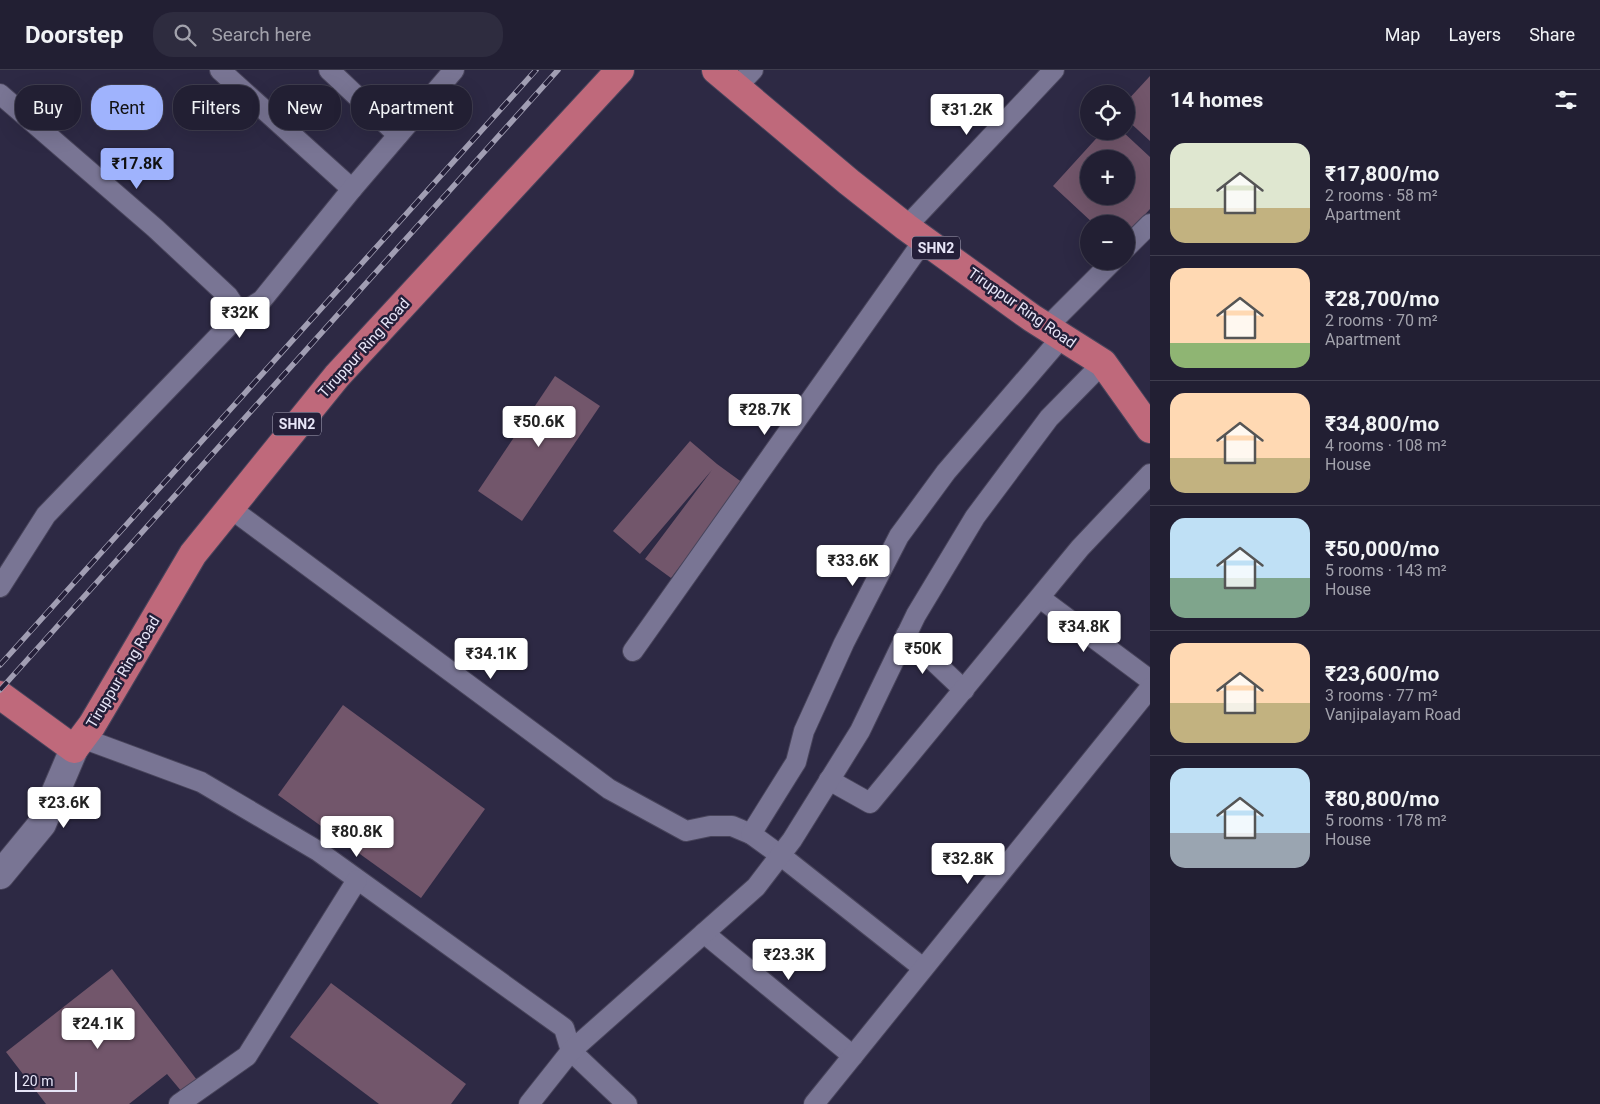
<!DOCTYPE html>
<meta charset="utf-8">
<style>
body{margin:0;font-family:Roboto,sans-serif;background:#2e2c3f;color:#f1f3f6;height:100vh;display:flex;flex-direction:column;font-size:19px;white-space:nowrap}
*{box-sizing:border-box;margin:0}
p{font-size:16px;color:#a2a2ac}
.icon{flex:none;width:28px;height:28px;fill:none;stroke:currentColor;stroke-width:2;stroke-linecap:round;stroke-linejoin:round}
.map{position:relative;flex:1;overflow:hidden}
.side{display:flex;flex-direction:column;background:#221f33;width:450px}
.side>*{flex:none}
.banner{position:absolute;left:15px;top:15px;width:475px;height:45px;display:flex;gap:10px}
.tools{position:absolute;left:1080px;top:15px;display:grid;gap:10px}
.tools a{display:grid;place-items:center;width:55px;height:55px;border-radius:50%;background:#221f33;box-shadow:0 5px 20px #0002,0 0 0 1px #3f3d4e;font-size:25px}
.scale{position:absolute;left:15px;bottom:12px;width:62px;box-sizing:border-box;padding-left:5px;border:2px solid #e7e5f7;border-top:0;font-size:14px;line-height:18px;white-space:nowrap;color:#e7e5f7;-webkit-text-stroke:4px #241f39;paint-order:stroke}
.price{position:absolute;translate:-50% -42px;padding:0 11px;border-radius:5px;background:#fff;color:#222;font-size:16px;line-height:32px;filter:drop-shadow(0 1px 2px #0008)}
.price::after{content:'';position:absolute;left:50%;top:30px;width:15px;height:11px;margin-left:-8px;background:inherit;clip-path:polygon(0 0,100% 0,50% 100%)}
.price.on{background:#9fb3fd;color:#111}
ul{padding:0;list-style:none}
li{display:flex;align-items:center;gap:15px;height:125px;padding:0 20px}
li+li{border-top:1px solid #3f3d4e}
li span{display:grid;place-items:center;flex:none;width:140px;height:100px;border-radius:15px;color:#555}
li>.icon{margin-inline-start:auto}
span .icon{width:60px;height:60px;fill:#fffc;stroke-width:1}
li b{font-size:21px}
h2{display:flex;justify-content:space-between;align-items:center;height:60px;padding:0 20px;font-size:21px}
.chip{padding:0 18px;border-radius:20px;background:#221f33;box-shadow:0 5px 20px #0002,0 0 0 1px #3f3d4e;font-size:18px;line-height:45px}
.chip.on{background:#9fb3fd;color:#111}
header{display:flex;align-items:center;gap:30px;box-sizing:border-box;height:70px;padding:0 25px;background:#221f33;border-bottom:1px solid #3f3d4e}
header strong{font-size:24px}
nav{display:flex;gap:28px;margin-inline-start:auto;font-size:18px}
.search{width:350px;height:45px;background:#2e2c3f;display:flex;align-items:center;gap:12px;box-sizing:border-box;padding:0 18px;border-radius:20px;color:#a2a2ac;font-size:19px}
main{display:flex;flex:1;min-height:0}
.map>svg:first-child{display:block}
.building{fill:#72566b;fill-rule:evenodd}
.lines{fill:none;stroke-linecap:round;stroke-linejoin:round}
.street-casing{stroke:#48445b;stroke-width:22}
.secondary-casing{stroke:#48445b;stroke-width:30}
.primary-casing{stroke:#48445b;stroke-width:30}
.street{stroke:#797594;stroke-width:20}
.secondary{stroke:#797594;stroke-width:28}
.primary{stroke:#bf697b;stroke-width:28}
.rail-casing{stroke:#a19eb3;stroke-width:5.5}
.rail{stroke:#241f39;stroke-width:4;stroke-dasharray:11;stroke-linecap:butt}
.labels{text-anchor:middle;stroke-width:5;stroke-linejoin:round;paint-order:stroke}
.shield{fill:#241f39;stroke:#acaabe;stroke-width:1}
.shield-label{font-size:14px;font-weight:bold;fill:#e7e5f7}
.street-label{font-size:15px;fill:#e7e5f7;stroke:#241f39}
</style>
<header>
<strong>Doorstep</strong>
<div class="search"><svg class="icon" aria-label="search" viewBox="0 0 24 24"><circle cx="10" cy="10" r="6"/><path d="M15 15l6 6"/></svg>Search here</div>
<nav><a>Map</a><a>Layers</a><a>Share</a></nav>
</header>
<main>
<div class="map">
<svg width="1150" height="1034" viewBox="0 0 1150 1034">
<rect width="100%" height="100%" fill="#2d2944"/>
<g class="building">
<path d="M1150,6v65l-24,-22v-17z"/>
<path d="M1103,61h19l28,26v52l-24,26v-11h-32l-41,-38zM1089,89h37v37h-37z"/>
<path d="M555,306l45,30 -78,115 -44,-30z"/>
<path d="M690,371l27,23 26,19 -72,95 -26,-19 67,-89 -72,84 -27,-23z"/>
<path d="M343,635l142,104 -64,89 -143,-103z"/>
<path d="M112,899l85,111 -15,12 -15,-18 -38,30h-83l-40,-52z"/>
<path d="M331,913l135,101 -15,20h-72l-89,-67z"/>
</g>
<g class="lines">
<g class="street-casing">
<g id="street">
<path d="M220,0l132,119"/>
<path d="M329,0l69,65"/>
<path d="M737,17l16,-17"/>
<path d="M0,24l155,134 73,68 12,18"/>
<path d="M906,157l148,-157"/>
<path d="M1126,178l24,-24"/>
<path d="M1047,257l66,-66"/>
<path d="M230,438l379,281 77,42 24,-5h22l19,8"/>
<path d="M0,517l46,-72 194,-201 22,-14 90,-111 102,-119"/>
<path d="M1040,528l110,82"/>
<path d="M906,565l58,55"/>
<path d="M633,581l291,-411"/>
<path d="M82,668l119,44 117,69 246,177 7,23 56,53"/>
<path d="M829,710l41,23 210,-255 70,-74"/>
<path d="M704,863l149,123"/>
<path d="M923,898l-143,-113 -29,-21 45,-72 8,-31 40,-88 55,-107 47,-64 116,-135"/>
<path d="M179,1034l68,-48 110,-176"/>
<path d="M529,1034l42,-53 185,-164 36,-47 68,-109 56,-116 59,-98 74,-99 54,-55"/>
<path d="M814,1034l336,-416"/>
</g>
</g>
<g class="secondary-casing">
<path id="secondary" d="M0,805l42,-51 32,-75"/>
</g>
<g class="primary-casing">
<g id="primary">
<path d="M716,0l133,112 57,45 126,91 71,45 47,66"/>
<path d="M0,625l74,54 18,-24 101,-171 144,-178 283,-306"/>
</g>
</g>
<use href="#street" class="street"/>
<use href="#secondary" class="secondary"/>
<use href="#primary" class="primary"/>
<g class="rail-casing">
<g id="rail">
<path d="M0,595l536,-595"/>
<path d="M0,620l558,-620"/>
</g>
</g>
<use href="#rail" class="rail"/>
</g>
<g class="labels">
<g class="shield">
<rect x="912" y="166.5" width="48" height="23" rx="4"/>
<rect x="273" y="342.5" width="48" height="23" rx="4"/>
</g>
<g class="shield-label">
<text x="936" y="183">SHN2</text>
<text x="297" y="359">SHN2</text>
</g>
<g class="street-label">
<text transform="translate(1022 238) rotate(35)" y="5">Tiruppur Ring Road</text>
<text transform="translate(364 278) rotate(-48)" y="5">Tiruppur Ring Road</text>
<text transform="translate(123 602) rotate(-59)" y="5">Tiruppur Ring Road</text>
</g>
</g>
</svg>
<div class="tools">
<a><svg class="icon" aria-label="locate" viewBox="0 0 24 24"><circle cx="12" cy="12" r="6"/><path d="M12 2v4M12 18v4M2 12h4M18 12h4"/></svg></a>
<a>+</a>
<a>−</a>
</div>
<div class="scale">20 m</div>
<b class="price" style="left:967px;top:66px">₹31.2K</b>
<b class="price on" style="left:137px;top:120px">₹17.8K</b>
<b class="price" style="left:240px;top:269px">₹32K</b>
<b class="price" style="left:765px;top:366px">₹28.7K</b>
<b class="price" style="left:539px;top:378px">₹50.6K</b>
<b class="price" style="left:853px;top:517px">₹33.6K</b>
<b class="price" style="left:1084px;top:583px">₹34.8K</b>
<b class="price" style="left:923px;top:605px">₹50K</b>
<b class="price" style="left:491px;top:610px">₹34.1K</b>
<b class="price" style="left:64px;top:759px">₹23.6K</b>
<b class="price" style="left:357px;top:788px">₹80.8K</b>
<b class="price" style="left:968px;top:815px">₹32.8K</b>
<b class="price" style="left:789px;top:911px">₹23.3K</b>
<b class="price" style="left:98px;top:980px">₹24.1K</b>
<div class="banner">
<a class="chip">Buy</a>
<a class="chip on">Rent</a>
<a class="chip">Filters</a>
<a class="chip">New</a>
<a class="chip">Apartment</a>
</div>
</div>
<section class="side">
<h2>14 homes<svg class="icon" aria-label="filters" viewBox="0 0 24 24"><path d="M4 7h16M4 17h16"/><circle cx="9" cy="7" r="2"/><circle cx="15" cy="17" r="2"/></svg></h2>
<ul>
<li><span style="background:linear-gradient(#dfe7d0 65%,#c2b280 0)"><svg class="icon" aria-label="home" viewBox="0 0 24 24"><path d="M3 11l9-7 9 7M6 9v11h12V9"/></svg></span><div><b>₹17,800/mo</b><p>2 rooms · 58 m²</p><p>Apartment</p></div></li>
<li><span style="background:linear-gradient(#ffd9b3 75%,#8fb573 0)"><svg class="icon" aria-label="home" viewBox="0 0 24 24"><path d="M3 11l9-7 9 7M6 9v11h12V9"/></svg></span><div><b>₹28,700/mo</b><p>2 rooms · 70 m²</p><p>Apartment</p></div></li>
<li><span style="background:linear-gradient(#ffd9b3 65%,#c2b280 0)"><svg class="icon" aria-label="home" viewBox="0 0 24 24"><path d="M3 11l9-7 9 7M6 9v11h12V9"/></svg></span><div><b>₹34,800/mo</b><p>4 rooms · 108 m²</p><p>House</p></div></li>
<li><span style="background:linear-gradient(#bfe0f5 60%,#7fa58c 0)"><svg class="icon" aria-label="home" viewBox="0 0 24 24"><path d="M3 11l9-7 9 7M6 9v11h12V9"/></svg></span><div><b>₹50,000/mo</b><p>5 rooms · 143 m²</p><p>House</p></div></li>
<li><span style="background:linear-gradient(#ffd9b3 60%,#c2b280 0)"><svg class="icon" aria-label="home" viewBox="0 0 24 24"><path d="M3 11l9-7 9 7M6 9v11h12V9"/></svg></span><div><b>₹23,600/mo</b><p>3 rooms · 77 m²</p><p>Vanjipalayam Road</p></div></li>
<li><span style="background:linear-gradient(#bfe0f5 65%,#9aa5b1 0)"><svg class="icon" aria-label="home" viewBox="0 0 24 24"><path d="M3 11l9-7 9 7M6 9v11h12V9"/></svg></span><div><b>₹80,800/mo</b><p>5 rooms · 178 m²</p><p>House</p></div></li>
</ul>
</section>
</main>
